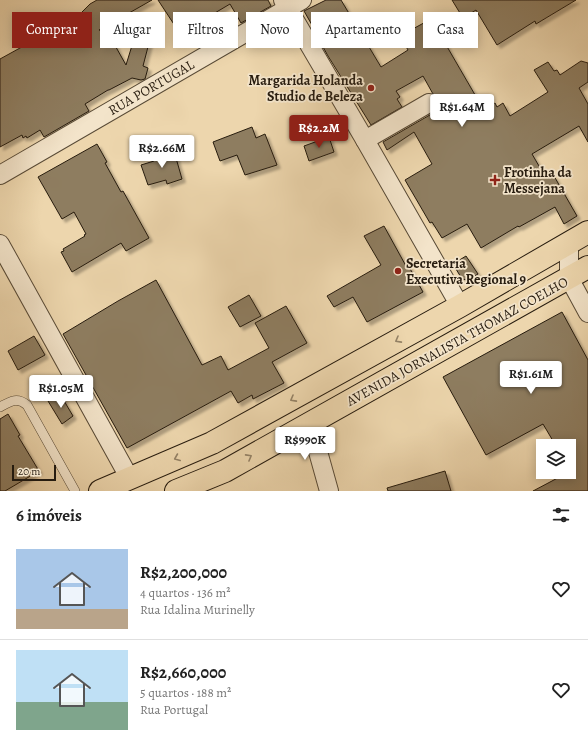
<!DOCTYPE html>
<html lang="pt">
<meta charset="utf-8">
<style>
body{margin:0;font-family:Alegreya,serif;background:#f2f2f2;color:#222;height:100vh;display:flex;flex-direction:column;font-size:15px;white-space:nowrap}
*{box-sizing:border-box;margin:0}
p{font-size:13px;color:#767676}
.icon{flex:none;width:22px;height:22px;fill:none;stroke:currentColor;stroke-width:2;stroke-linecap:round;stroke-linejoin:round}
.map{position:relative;height:491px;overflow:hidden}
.drawer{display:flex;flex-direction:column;background:#fff;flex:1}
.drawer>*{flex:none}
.top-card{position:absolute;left:12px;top:12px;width:564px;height:36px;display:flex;gap:8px}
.tools{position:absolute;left:536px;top:439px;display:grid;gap:8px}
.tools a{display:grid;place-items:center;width:40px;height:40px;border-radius:0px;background:#fff;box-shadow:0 2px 10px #0003;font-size:20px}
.scale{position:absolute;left:12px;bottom:10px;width:44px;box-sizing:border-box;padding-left:4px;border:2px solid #271c0f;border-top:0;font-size:11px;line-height:14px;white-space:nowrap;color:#271c0f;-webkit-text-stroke:3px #f3e4ca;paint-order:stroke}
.price{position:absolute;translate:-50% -34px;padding:0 9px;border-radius:4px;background:#fff;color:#222;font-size:13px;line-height:26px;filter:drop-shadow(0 1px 2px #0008)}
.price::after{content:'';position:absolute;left:50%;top:24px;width:12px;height:9px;margin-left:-6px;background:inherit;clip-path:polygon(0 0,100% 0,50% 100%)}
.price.on{background:#8f2418;color:#fff}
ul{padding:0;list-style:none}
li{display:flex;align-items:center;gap:12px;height:100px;padding:0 16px}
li+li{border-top:1px solid #e0e0e0}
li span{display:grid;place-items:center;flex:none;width:112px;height:80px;border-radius:0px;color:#555}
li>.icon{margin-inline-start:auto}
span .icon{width:48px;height:48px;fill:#fffc;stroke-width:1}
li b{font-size:17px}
h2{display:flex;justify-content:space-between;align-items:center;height:48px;padding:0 16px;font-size:17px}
.chip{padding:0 14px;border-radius:0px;background:#fff;box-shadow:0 2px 10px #0003;font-size:14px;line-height:36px}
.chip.on{background:#8f2418;color:#fff}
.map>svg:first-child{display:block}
.building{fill:#8e7d61;stroke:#271c0f;filter:url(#shadow)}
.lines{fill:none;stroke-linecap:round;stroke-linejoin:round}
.service-casing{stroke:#584a36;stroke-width:10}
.minor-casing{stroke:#584a36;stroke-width:20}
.primary-casing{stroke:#271c0f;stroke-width:24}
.service{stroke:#f3e4ca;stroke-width:9}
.minor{stroke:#f3e4ca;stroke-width:18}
.primary{stroke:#edd6ad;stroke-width:22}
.oneway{stroke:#948266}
.poi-dot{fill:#8f2418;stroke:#f3e4ca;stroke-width:1.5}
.labels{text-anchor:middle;stroke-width:3.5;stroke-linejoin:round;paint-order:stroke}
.poi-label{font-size:14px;font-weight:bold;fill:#271c0f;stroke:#f3e4ca;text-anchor:start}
.street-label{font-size:14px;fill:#271c0f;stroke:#f3e4ca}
</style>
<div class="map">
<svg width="588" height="491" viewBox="0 0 588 491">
<defs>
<filter id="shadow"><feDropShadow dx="3.5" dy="3.5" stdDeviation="1" flood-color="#0004"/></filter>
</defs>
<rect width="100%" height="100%" fill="#edd6ad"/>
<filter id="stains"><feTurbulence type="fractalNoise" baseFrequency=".005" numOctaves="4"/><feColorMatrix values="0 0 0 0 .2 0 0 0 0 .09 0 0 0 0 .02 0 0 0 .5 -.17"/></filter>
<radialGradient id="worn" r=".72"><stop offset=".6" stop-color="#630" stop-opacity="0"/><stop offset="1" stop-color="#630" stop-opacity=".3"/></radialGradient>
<g class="building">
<path d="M97,0h55l-53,30 9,3 18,32 8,-26 15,4 -6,23 5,2 -3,11 -4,1 -9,-2 -23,12h-1l-23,14 4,7 -45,26 -4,-7 -13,8 -1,-2 -3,2 -1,-3 -22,12v-88l78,-43 12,-12z"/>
<path d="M158,0h110l3,6 -30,17 -11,-19 -27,16 11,19 -13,7 -8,-14 -10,6z"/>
<path d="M326,0h15l40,67 27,-17 -8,-14 31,-17 47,81 7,-4 5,10 5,-3 2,4 6,-4 7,13 38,-24 -14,-22 14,-8 6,9 3,-1 3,5 21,-14 7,2v19l-9,6 9,16v38l-9,-16 -47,28 14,24 5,-4 2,3 1,-1 23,40 -13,8 -9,-17 -36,20 -1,-1 -37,22 -14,-24 -25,14 -10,-16 -2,1 -25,-43 27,-16 -18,-32 -27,18 -4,-8 52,-30 5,-6 -2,-8 -5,-4 -10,-18 -27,15 4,6 -3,2 5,8 -31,18 -43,-69 -5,-9 1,-1 -20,-35z"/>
<path d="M452,0h124l-40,24 -1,-3 -38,24 -21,-35 -13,8z"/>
<path d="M252,127l4,11 9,-4 12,31 -32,10 -8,-20 -17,6 -7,-19z"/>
<path d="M329,137l5,15 -25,9 -5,-15z"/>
<path d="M97,144l10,18 -2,1 16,29 2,-1 26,47 -23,13 -5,-8 -49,29 -11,-20 3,-1 -1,-2 22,-13 -1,-1 2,-1 -12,-22 -12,7 -24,-42z"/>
<path d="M174,151l8,28 -15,5 -1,-4 -18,5 -7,-20 13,-4 -2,-4z"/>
<path d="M384,226l22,40 2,-1 15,27 -56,30 -14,-25 -19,10 -7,-11 54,-31 -17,-29z"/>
<path d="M466,256l12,18 -10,6 -6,-1 -9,-15z"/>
<path d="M156,280l46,85 19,-9 7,14 41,-22 -14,-25 31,-17 21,37 -35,19 12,21 -31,16 -1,-4 -14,8 -7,-12 -104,57 -64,-114 55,-33z"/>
<path d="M249,295l12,21 -21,11 -12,-20z"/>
<path d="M562,312l26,48v131h-55l36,-19v-26h-13l-13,-22 -57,31 -43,-78z"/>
<path d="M34,336l11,19 -27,15 -10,-19z"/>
<path d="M60,394l13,22 -11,8 -14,-23z"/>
<path d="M8,414l12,21 -2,1 21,35 -34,20h-5v-72z"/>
<path d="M445,471l6,20h-63l-1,-3z"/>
</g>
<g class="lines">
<g class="service-casing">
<path id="service" d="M0,407c11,-6 17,-10 27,-2l48,86"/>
</g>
<g class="minor-casing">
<g id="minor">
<path d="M283,0l82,140 95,166"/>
<path d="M365,140l64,-37"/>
<path d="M0,175l302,-175"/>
<path d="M569,243v35l19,35"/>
<path d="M0,244l130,235"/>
<path d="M310,423l19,68"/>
</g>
</g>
<g class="primary-casing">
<g id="primary">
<path d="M100,491l112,-48 248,-137 128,-74"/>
<path d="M176,491l49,-20 363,-204"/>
</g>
</g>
<use href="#service" class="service"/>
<use href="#minor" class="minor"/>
<use href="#primary" class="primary"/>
</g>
<defs><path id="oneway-chevron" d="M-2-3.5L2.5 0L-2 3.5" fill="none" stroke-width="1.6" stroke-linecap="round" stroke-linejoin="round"/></defs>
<g class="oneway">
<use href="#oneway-chevron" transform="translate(398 340) rotate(151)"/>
<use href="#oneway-chevron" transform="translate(293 399) rotate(151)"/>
<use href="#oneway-chevron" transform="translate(249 457) rotate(-29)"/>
<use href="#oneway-chevron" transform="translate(177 458) rotate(157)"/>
</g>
<g class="poi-dot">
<circle cx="371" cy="88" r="4"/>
<path d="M493 174h4v4h4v4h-4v4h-4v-4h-4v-4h4z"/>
<circle cx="398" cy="271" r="4"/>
</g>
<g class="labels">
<g class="poi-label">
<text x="363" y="85" text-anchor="end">Margarida Holanda<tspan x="363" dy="16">Studio de Beleza</tspan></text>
<text x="504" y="177">Frotinha da<tspan x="504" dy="16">Messejana</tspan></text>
<text x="406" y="268">Secretaria<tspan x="406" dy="16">Executiva Regional 9</tspan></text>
</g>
<g class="street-label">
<text transform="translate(151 87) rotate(-30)" y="5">RUA PORTUGAL</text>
<text transform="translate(457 341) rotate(-29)" y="5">AVENIDA JORNALISTA THOMAZ COELHO</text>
</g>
</g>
<rect width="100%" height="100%" filter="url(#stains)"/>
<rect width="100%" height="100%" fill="url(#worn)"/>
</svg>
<div class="tools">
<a><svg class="icon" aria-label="layers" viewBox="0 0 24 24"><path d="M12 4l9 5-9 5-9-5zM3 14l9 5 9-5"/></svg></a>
</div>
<div class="scale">20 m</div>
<b class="price" style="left:462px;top:128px">R$1.64M</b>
<b class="price on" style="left:319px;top:149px">R$2.2M</b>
<b class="price" style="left:162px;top:169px">R$2.66M</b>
<b class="price" style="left:531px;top:395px">R$1.61M</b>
<b class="price" style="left:61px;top:409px">R$1.05M</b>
<b class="price" style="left:305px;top:461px">R$990K</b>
<div class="top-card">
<a class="chip on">Comprar</a>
<a class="chip">Alugar</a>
<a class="chip">Filtros</a>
<a class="chip">Novo</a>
<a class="chip">Apartamento</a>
<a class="chip">Casa</a>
</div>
</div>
<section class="drawer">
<h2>6 imóveis<svg class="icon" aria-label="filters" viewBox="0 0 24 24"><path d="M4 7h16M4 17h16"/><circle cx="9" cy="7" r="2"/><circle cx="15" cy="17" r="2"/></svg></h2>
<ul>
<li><span style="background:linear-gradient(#a9c7e8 75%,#b9a48a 0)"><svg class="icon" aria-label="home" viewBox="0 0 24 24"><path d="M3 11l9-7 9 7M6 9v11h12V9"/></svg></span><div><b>R$2,200,000</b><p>4 quartos · 136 m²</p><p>Rua Idalina Murinelly</p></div><svg class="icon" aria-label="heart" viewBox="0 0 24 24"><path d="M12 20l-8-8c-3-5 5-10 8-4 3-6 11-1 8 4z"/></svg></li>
<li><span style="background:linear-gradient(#bfe0f5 65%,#7fa58c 0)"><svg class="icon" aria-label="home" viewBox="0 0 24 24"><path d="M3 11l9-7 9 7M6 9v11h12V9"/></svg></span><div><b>R$2,660,000</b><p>5 quartos · 188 m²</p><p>Rua Portugal</p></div><svg class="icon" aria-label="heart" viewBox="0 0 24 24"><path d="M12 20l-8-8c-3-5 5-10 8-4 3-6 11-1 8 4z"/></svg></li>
</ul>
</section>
